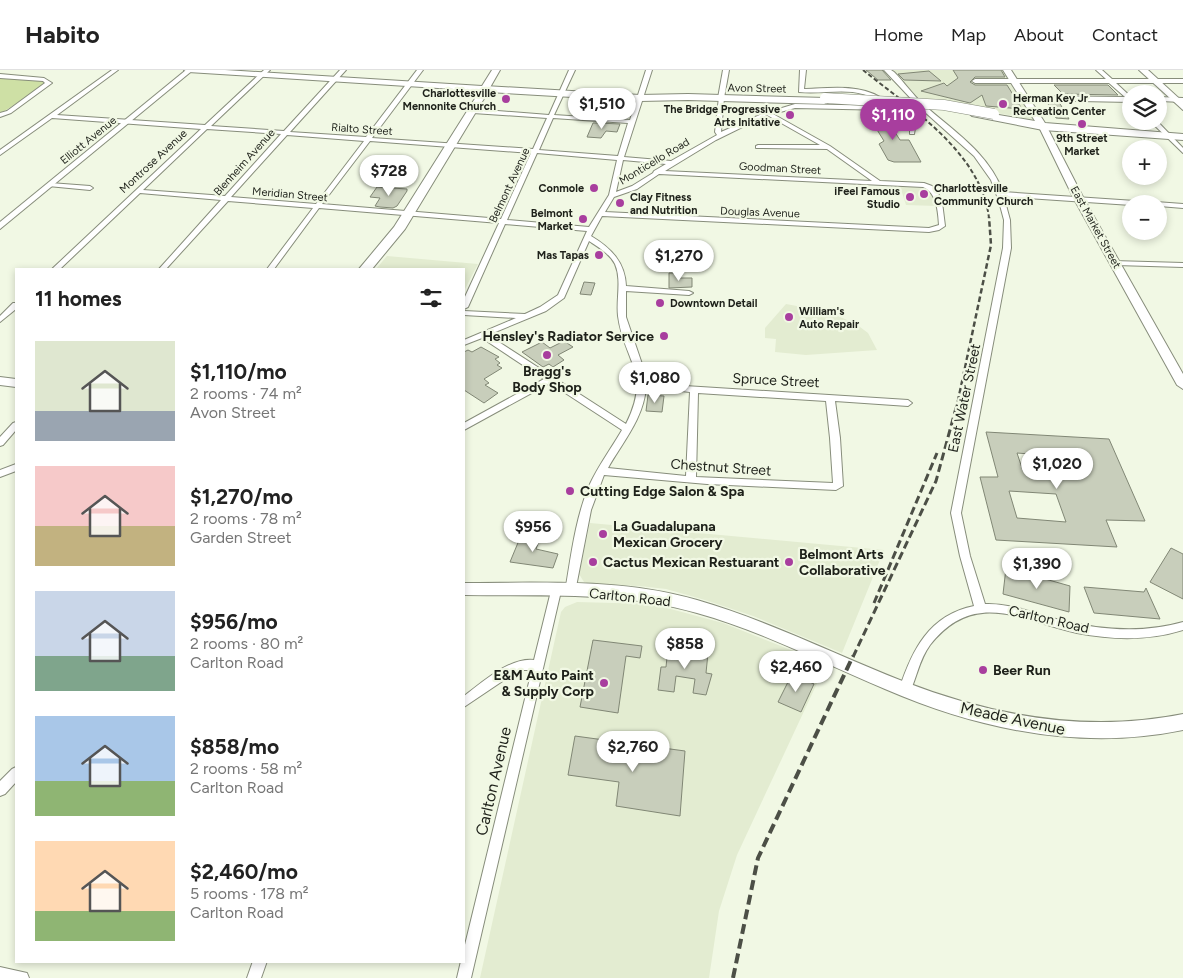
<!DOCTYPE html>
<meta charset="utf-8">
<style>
body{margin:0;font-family:Figtree,sans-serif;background:#f2f2f2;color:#222;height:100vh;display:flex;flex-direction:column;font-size:19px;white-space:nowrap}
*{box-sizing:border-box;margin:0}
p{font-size:16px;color:#767676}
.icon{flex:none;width:28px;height:28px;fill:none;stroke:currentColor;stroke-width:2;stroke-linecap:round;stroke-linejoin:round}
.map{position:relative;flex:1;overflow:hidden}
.drawer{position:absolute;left:15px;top:198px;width:450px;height:695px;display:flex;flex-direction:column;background:#fff;border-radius:0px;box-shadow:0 2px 8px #0003}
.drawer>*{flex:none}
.fabs{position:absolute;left:1122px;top:15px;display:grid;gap:10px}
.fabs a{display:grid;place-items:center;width:45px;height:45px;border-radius:50%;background:#fff;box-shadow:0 2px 8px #0003;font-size:25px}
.price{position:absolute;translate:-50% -42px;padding:0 11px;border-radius:18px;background:#fff;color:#222;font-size:16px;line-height:32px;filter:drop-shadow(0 1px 2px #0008)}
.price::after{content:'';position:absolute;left:50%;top:30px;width:15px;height:11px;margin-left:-8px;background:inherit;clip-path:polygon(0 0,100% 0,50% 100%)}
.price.selected{background:#a83e9e;color:#fff}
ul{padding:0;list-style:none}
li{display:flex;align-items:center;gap:15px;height:125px;padding:0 20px}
li span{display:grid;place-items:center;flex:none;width:140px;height:100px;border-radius:0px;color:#555}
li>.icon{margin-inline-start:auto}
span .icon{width:60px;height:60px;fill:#fffc;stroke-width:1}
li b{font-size:21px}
h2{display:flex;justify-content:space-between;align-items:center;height:60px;padding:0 20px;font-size:21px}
header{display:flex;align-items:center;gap:30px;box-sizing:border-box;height:70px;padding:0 25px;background:#fff;border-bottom:1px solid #e0e0e0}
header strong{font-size:24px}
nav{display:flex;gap:28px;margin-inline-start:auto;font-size:18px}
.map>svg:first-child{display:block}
.built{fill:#e3ecd1}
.green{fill:#cee0a5}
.building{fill:#c8cebb;stroke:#818775;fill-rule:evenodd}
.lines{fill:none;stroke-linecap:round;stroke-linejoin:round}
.minor-casing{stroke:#878d7b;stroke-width:2}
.tertiary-casing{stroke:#878d7b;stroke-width:2}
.secondary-casing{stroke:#878d7b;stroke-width:2}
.primary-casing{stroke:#878d7b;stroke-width:2}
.minor{fill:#fff;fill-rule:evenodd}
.tertiary{fill:#fff;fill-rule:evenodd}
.secondary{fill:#fff;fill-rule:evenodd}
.primary{fill:#fff;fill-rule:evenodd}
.rail-far3{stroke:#4c4f46;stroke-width:2;stroke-dasharray:4.5 2.5;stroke-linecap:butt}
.rail-far2{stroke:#4c4f46;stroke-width:2.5;stroke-dasharray:5.5 3;stroke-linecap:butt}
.rail-far1{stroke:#4c4f46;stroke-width:3;stroke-dasharray:8 4;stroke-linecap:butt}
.rail{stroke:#4c4f46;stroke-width:4;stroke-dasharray:10 5;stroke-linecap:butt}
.primary-bridge-casing{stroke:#878d7b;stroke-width:11;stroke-linecap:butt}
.primary-bridge{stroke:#fff;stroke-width:10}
.poi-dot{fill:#a83e9e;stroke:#f1f8e4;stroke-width:2}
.labels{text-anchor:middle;stroke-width:4.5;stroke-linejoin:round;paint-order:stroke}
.far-street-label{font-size:11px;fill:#1e211a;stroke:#f1f8e4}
.far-poi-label{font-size:11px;font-weight:bold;fill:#1e211a;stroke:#f1f8e4;text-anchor:end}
.poi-label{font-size:14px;font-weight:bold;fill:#1e211a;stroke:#f1f8e4;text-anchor:start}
.street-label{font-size:14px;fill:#1e211a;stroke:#f1f8e4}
.near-street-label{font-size:16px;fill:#1e211a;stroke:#f1f8e4}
</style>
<header>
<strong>Habito</strong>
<nav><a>Home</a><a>Map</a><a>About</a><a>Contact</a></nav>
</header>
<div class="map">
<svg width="1183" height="908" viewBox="0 0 1183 908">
<rect width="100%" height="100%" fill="#f1f8e4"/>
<g class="built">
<path d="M887,0h120l34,51 -128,-23z"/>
<path d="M900,116l28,2 8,18 -30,-1z"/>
<path d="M387,186l91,8 -14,27v-22h-88z"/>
<path d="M786,234l43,8 27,12 12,9 9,17 -71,5 -31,-3 1,-13 -11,-1v-10z"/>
<path d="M590,453l294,27 -42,103 -89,-37 -48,-16 -39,-11 -27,-3 -50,-2 -5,-2 -5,-8z"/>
<path d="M577,532l75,2 71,19 103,41 -89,191 -18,56 -10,67h-229l81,-366 4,-5z"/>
</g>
<path class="green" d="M0,7l43,4 4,1 -4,4 -43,28z"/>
<g class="building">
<path d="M866,0h16l9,10h-13z"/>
<path d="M953,0h48l4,7h-30l-5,5 5,3h32l15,24 -36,-3 -4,-11 -12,8 -49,-12 23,-8 3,3 11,-8z"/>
<path d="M929,1l12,10 -37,-1 -6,-6z"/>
<path d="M1054,15h54l10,10 -55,-1z"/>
<path d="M1047,32h12l10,17 -13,-1z"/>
<path d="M866,42h16l18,28h9l12,22h-27l-6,-2 -9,-16 5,-3z"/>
<path d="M593,53h5l22,1 -3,8 -11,-1 -5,7 -14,-1z"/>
<path d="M377,117l30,2v2l-10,15 -4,2 -13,-1 -5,-1 5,-8 -10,-1z"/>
<path d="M669,203h9v5h14v9l-23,1z"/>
<path d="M584,212l11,1 -4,12 -11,-1z"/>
<path d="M564,271l9,6 -15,8 6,5 -11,7 -4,-3 -6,3 -21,-15 20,-10 8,6z"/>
<path d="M481,277l18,10 -4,2 5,4 -3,2 5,3 -18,11 5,4 -4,2 13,8 -14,10 -20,-13v-38l4,-2 4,2z"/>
<path d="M648,325l16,1 -2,16 -16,-1z"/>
<path d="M986,362l123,7 36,82 -39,-1 11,27 -121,-7 -16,-63h18zM1017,383l26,2 6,18 -26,-2zM1009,421l47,3 10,28 -49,-4z"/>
<path d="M522,463l19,3 -5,13 22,5 -5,14 -43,-6z"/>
<path d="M1171,478l12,6v45l-33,-17z"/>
<path d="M1006,498l64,18 -1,26 -66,-18z"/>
<path d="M1084,517l60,5 2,-4 14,31 -66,-6z"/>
<path d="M593,570l49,6 -2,12 -14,-2 -8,57 -38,-6z"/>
<path d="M668,578l40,5 -2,20 6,1 -6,21 -13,-2 2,-14 -19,-3 -2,16 -16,-2 3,-23h5z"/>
<path d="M792,604l22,10 -13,28 -23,-10z"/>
<path d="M575,666l110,15 -5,65 -64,-10 3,-24 -51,-7z"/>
</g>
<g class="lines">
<g class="minor-casing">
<g id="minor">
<path d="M112,0h6l-61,45 148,10 59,-55h6l-59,56 73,5 56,-61h6l-56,62 76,5 51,-67h6l-51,68 161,11 14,-31 -74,-5 -3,-2 3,-2 76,6 20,-45h6l-21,45 76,5 16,-50h6l-28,87 47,4 46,-26 -2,-3 4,-35 5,1 -3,34 41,-18 33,-10 91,2c-29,-23 -55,-11 -87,-14l1,-22h6l-2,19c25,-1 53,-5 76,8 14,7 24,20 35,31l-1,6h-4v-5l-20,-19 -95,-2 -22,6 57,32 50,35 44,2 8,3 5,5 5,11 3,24 -6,4 -10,2 -327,-16 -11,20c20,12 34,26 35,50l63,5 4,2 -4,2 -63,-4v26l16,47 4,18 23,3 239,15 4,3 -4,3 -73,-5 5,37 3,48 -7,4 -129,-6 -103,-9 -13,35 -16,82 -1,3h-8l-1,-3c6,-35 10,-72 24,-106 9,-20 22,-37 33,-56l-72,-47 -86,47v-7l80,-44 -62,-41 -18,7v-5l52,-22 -52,-3v-4l61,3 15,-7 18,-12 29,-64 -82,-7 -37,83 -4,2v-10l35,-76 -180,-15 -45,61h-7l46,-61 -85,-7 -62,68h-7l62,-69 -81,-7 -80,76h-8l149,-140 -149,-11 -52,37v-5zM767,45l53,30h-62l-2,1v2l71,1 45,32 -207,-10 51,-31zM553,48l75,5 -10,33 -79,-6zM207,59l74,5 -56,62 -82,-6zM287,65l77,6 -48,63 -85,-7zM370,71l161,12 -30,66 -179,-15zM537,83l80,7 -8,35 -20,32 -82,-7zM623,90l43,4 -12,7 -1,2 -21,13 -16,6zM659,104l264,13c14,6 15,24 16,38l-10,3 -324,-16 9,-15 23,-8zM589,171c9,6 21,13 26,23 7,16 1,35 3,52 6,46 34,56 8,108l-138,-89 58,-24 18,-13zM646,317l44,5 -4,84 -78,-8c14,-25 36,-50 38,-81zM698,323l128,8 4,37 3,45 -137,-6z"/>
<path d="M1096,0h6l10,9h71v4h-67l15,14v5l-104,-2 -3,-2 3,-2 98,1 -16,-14h-134l-3,-2 3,-2h131z"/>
<path d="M0,4l44,4 8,5 -41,30 -11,4v-4l7,-2 38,-28 -2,-2 -43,-3z"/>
<path d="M1159,27l24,1v4l-24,-1z"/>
<path d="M1150,51h7l26,27v5z"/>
<path d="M50,113l40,3 3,2 -3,2 -42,-4 -1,-1z"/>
<path d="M1000,122l3,2 7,26 1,28 -50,265 9,43 15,48c25,-1 47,9 71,15 42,11 85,15 127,3v8c-35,11 -70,10 -106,3 -55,-12 -102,-45 -147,12 -11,15 -13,32 -21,49l-4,1 -4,-1 -2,-4c13,-40 30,-75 75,-84l-14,-50 -9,-43 52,-265 1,-28 -7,-26z"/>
<path d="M1113,191l70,2v4l-67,-2 -4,-2z"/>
<path d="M13,233h3v6l-16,13v-6z"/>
<path d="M16,352v8l-13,15 -3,1v-9l13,-14z"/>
<path d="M16,394v7l-16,6v-7z"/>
<path d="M556,517l4,1 1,3 -90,387h-14l4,-17h3v-12l68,-279h-13l-55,37v-11c19,-14 46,-39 70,-36l17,-69 1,-3z"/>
<path d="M16,697v15l-11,12 -5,2v-15l12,-12z"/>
<path d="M253,891h14l-6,17h-14z"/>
<path d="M0,897l27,6 2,5h-29z"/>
</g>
</g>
<g class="tertiary-casing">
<g id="tertiary">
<path d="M186,0h7l-193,159v-7z"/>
<path d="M723,0h6l-5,28 -3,2 -3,-2z"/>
<path d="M884,0h7l3,2c10,10 18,22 29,32 30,27 65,48 80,88l147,10 4,2 -23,1 -134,-9 -6,-16 -17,-24 -57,-51z"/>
<path d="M1156,132l27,2v4l-24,-2v-2h-4z"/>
</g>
</g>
<g class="secondary-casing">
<g id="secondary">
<path d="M184,0h41l257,16 10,-16h8l-12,21h-3l-297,-19z"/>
<path d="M1139,0h9l35,32v8z"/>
<path d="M1043,54l4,3 37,72 99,175v15l-6,-4 -103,-186 -35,-72z"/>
<path d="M464,513c77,0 158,-5 233,17 72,21 139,55 208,82 90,35 183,51 278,32v16c-102,21 -203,0 -298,-41 -62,-26 -123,-58 -188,-76 -75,-22 -156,-17 -233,-18z"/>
</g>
</g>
<g class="primary-casing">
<g id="primary">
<path d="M1003,0h8l34,53 138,11v6l-140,-10 -71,-14 -2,-2 5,-3 60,10z"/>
<path d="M485,16l155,9 48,-1 138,4 5,3 -5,3 -138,-4 -48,1 -152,-9 -83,137 -33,40h-13l35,-42 87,-138z"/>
<path d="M0,307l16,2v8l-16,-2z"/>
</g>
</g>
<use href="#minor" class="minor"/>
<use href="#tertiary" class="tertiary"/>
<use href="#secondary" class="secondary"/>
<use href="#primary" class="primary"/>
<path class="rail-far3" d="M863,0c47,38 118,82 126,148"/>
<path class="rail-far2" d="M956,340l35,-165 -2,-28"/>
<g class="rail-far1">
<path d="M874,533l63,-150"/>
<path d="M853,587l83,-176 20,-73"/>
</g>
<path class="rail" d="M733,908l25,-120 95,-202"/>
<g class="primary-bridge-casing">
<path id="primary-bridge" d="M825,28l119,7 50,9"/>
</g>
<use href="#primary-bridge" class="primary-bridge"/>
</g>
<g class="poi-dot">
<circle cx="506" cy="29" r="5"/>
<circle cx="1003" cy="34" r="5"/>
<circle cx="790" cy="45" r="5"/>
<circle cx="1082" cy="54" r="5"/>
<circle cx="594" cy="118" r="5"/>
<circle cx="924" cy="124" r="5"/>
<circle cx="910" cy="127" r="5"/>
<circle cx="620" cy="133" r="5"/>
<circle cx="583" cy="149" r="5"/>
<circle cx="599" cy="185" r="5"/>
<circle cx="660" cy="233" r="5"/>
<circle cx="789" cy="247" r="5"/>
<circle cx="664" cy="266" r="5"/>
<circle cx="547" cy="285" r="5"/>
<circle cx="570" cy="421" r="5"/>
<circle cx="603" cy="464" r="5"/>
<circle cx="593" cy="492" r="5"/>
<circle cx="789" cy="492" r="5"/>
<circle cx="983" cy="600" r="5"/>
<circle cx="604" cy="613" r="5"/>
</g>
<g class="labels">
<g class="far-street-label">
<text transform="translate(757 18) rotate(1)" y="4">Avon Street</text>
<text transform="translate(362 59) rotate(4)" y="4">Rialto Street</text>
<text transform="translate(88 70) rotate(-39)" y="4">Elliott Avenue</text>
<text transform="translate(153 91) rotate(-43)" y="4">Montrose Avenue</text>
<text transform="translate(654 91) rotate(-31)" y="4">Monticello Road</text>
<text transform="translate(244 92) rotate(-48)" y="4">Blenheim Avenue</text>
<text transform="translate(780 98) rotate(3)" y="4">Goodman Street</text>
<text transform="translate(509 115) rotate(-65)" y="4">Belmont Avenue</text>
<text transform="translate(290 124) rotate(5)" y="4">Meridian Street</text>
<text transform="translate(760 142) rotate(2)" y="4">Douglas Avenue</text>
<text transform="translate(1096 157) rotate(61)" y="4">East Market Street</text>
</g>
<g class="far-poi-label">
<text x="496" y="27">Charlottesville<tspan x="496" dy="13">Mennonite Church</tspan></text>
<text x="1013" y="32" text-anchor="start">Herman Key Jr<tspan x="1013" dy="13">Recreation Center</tspan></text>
<text x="780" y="43">The Bridge Progressive<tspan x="780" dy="13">Arts Initative</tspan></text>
<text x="1082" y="72" text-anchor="middle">9th Street<tspan x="1082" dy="13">Market</tspan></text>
<text x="584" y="122">Conmole</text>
<text x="934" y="122" text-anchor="start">Charlottesville<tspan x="934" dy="13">Community Church</tspan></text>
<text x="900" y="125">iFeel Famous<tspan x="900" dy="13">Studio</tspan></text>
<text x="630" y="131" text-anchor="start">Clay Fitness<tspan x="630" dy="13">and Nutrition</tspan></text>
<text x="573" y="147">Belmont<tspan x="573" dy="13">Market</tspan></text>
<text x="589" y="189">Mas Tapas</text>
<text x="670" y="237" text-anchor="start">Downtown Detail</text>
<text x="799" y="245" text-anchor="start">William's<tspan x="799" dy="13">Auto Repair</tspan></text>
</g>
<g class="poi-label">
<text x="654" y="271" text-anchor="end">Hensley's Radiator Service</text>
<text x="547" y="306" text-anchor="middle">Bragg's<tspan x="547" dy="16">Body Shop</tspan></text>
<text x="580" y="426">Cutting Edge Salon &amp; Spa</text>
<text x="613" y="461">La Guadalupana<tspan x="613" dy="16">Mexican Grocery</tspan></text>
<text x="799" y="489">Belmont Arts<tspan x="799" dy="16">Collaborative</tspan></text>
<text x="603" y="497">Cactus Mexican Restuarant</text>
<text x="993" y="605">Beer Run</text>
<text x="594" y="610" text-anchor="end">E&amp;M Auto Paint<tspan x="594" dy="16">&amp; Supply Corp</tspan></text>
</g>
<g class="street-label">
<text transform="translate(776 310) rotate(3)" y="5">Spruce Street</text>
<text transform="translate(964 328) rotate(-78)" y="5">East Water Street</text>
<text transform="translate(721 397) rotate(4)" y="5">Chestnut Street</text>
<text transform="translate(630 527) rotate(6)" y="5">Carlton Road</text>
<text transform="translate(1049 549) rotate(13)" y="5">Carlton Road</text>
</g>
<g class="near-street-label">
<text transform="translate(1013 648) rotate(12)" y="6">Meade Avenue</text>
<text transform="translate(493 711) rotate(-77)" y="6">Carlton Avenue</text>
</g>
</g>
</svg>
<div class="fabs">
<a><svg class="icon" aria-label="layers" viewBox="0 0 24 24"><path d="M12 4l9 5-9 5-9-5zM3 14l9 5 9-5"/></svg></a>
<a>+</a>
<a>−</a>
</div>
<b class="price" style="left:602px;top:60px">$1,510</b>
<b class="price selected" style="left:893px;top:71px">$1,110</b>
<b class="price" style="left:389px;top:127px">$728</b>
<b class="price" style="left:679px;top:212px">$1,270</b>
<b class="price" style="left:655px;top:334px">$1,080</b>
<b class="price" style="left:1057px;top:420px">$1,020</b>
<b class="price" style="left:533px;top:483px">$956</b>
<b class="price" style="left:1037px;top:520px">$1,390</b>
<b class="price" style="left:685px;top:600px">$858</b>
<b class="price" style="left:796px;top:623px">$2,460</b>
<b class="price" style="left:633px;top:703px">$2,760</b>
<section class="drawer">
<h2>11 homes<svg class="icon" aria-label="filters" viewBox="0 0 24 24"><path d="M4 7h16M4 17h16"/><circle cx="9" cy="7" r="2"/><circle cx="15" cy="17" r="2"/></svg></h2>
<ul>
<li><span style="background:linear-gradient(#dfe7d0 70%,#9aa5b1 0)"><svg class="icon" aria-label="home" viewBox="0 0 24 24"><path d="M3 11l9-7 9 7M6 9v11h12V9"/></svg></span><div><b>$1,110/mo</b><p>2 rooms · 74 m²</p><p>Avon Street</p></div></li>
<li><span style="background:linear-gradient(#f6c9c9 60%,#c2b280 0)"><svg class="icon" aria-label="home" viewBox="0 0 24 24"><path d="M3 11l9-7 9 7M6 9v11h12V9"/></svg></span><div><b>$1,270/mo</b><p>2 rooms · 78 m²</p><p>Garden Street</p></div></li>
<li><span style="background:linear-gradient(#c9d6e8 65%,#7fa58c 0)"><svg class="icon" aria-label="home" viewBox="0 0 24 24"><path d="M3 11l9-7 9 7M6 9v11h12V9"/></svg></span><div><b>$956/mo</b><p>2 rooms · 80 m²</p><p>Carlton Road</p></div></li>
<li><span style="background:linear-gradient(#a9c7e8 65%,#8fb573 0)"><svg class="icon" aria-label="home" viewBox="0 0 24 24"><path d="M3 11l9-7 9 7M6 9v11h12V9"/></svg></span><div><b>$858/mo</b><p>2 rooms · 58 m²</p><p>Carlton Road</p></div></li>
<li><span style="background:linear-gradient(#ffd9b3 70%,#8fb573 0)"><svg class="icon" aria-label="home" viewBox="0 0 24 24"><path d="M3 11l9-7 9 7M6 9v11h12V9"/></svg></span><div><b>$2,460/mo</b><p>5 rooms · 178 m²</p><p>Carlton Road</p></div></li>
</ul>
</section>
</div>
